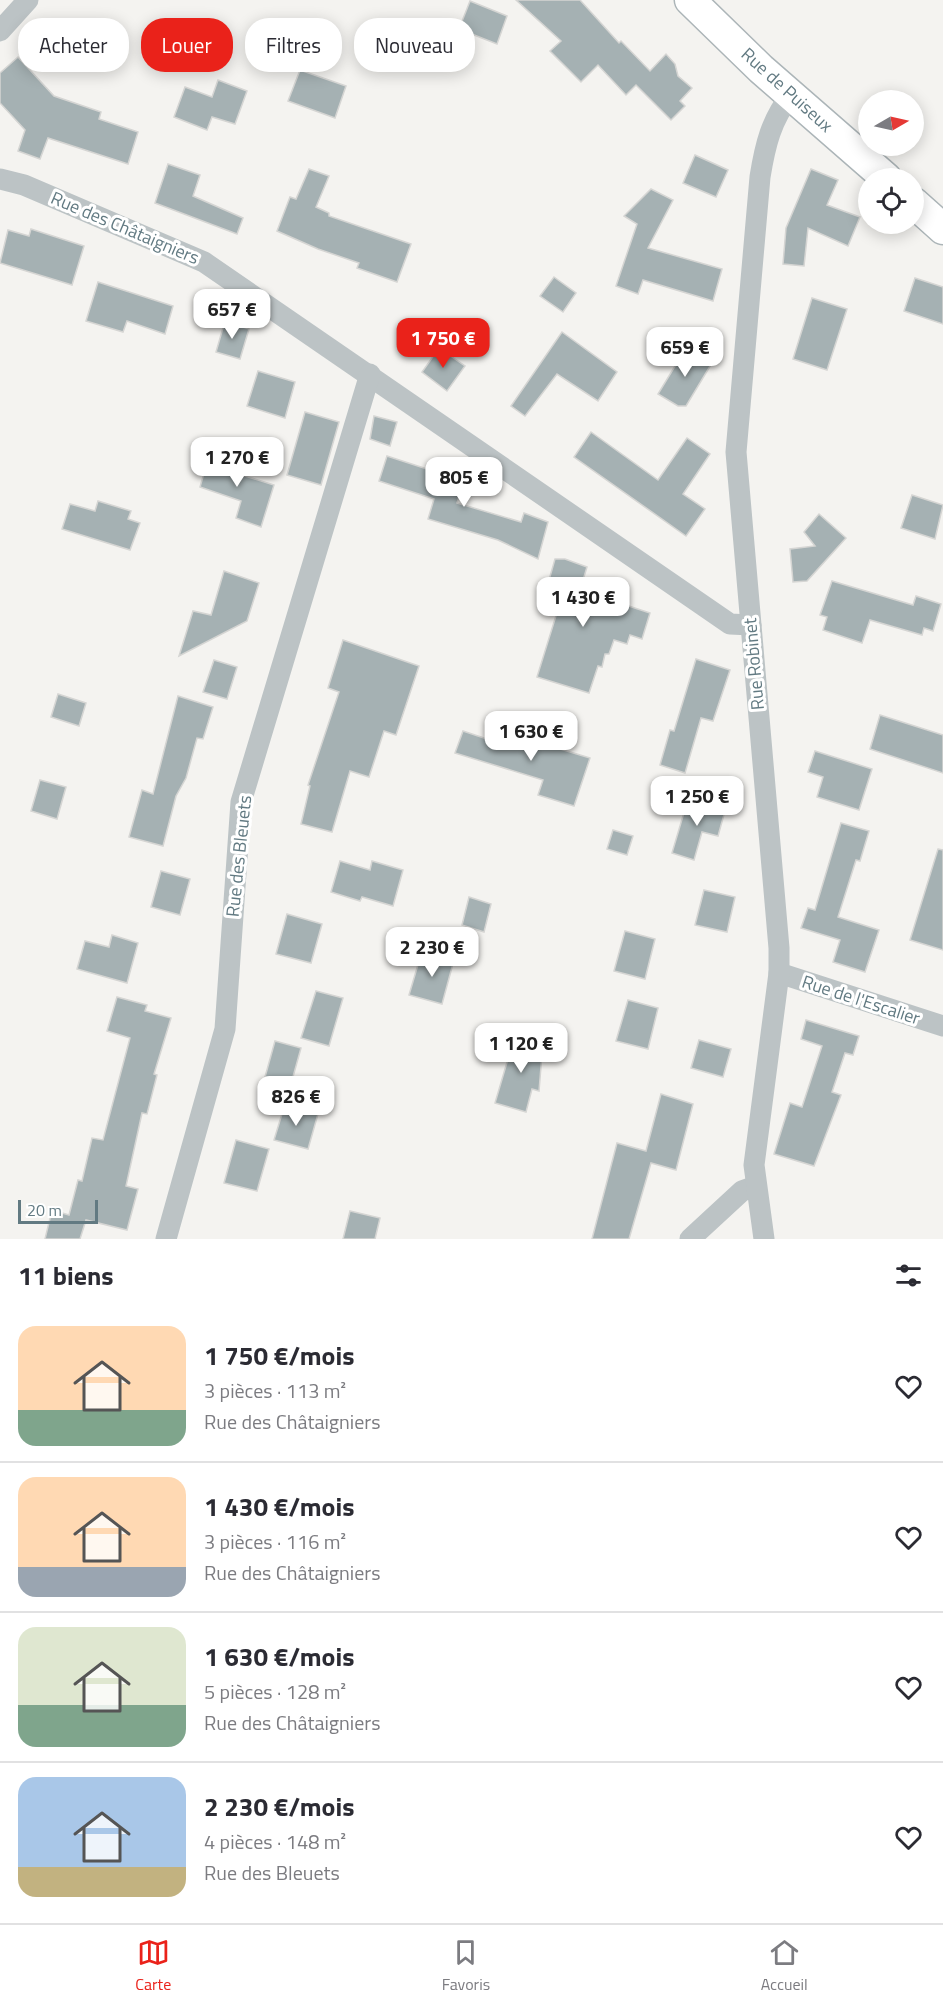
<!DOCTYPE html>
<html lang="fr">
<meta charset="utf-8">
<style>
body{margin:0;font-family:"Titillium Web",sans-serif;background:#f2f2f3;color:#2b2b33;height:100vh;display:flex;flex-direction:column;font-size:22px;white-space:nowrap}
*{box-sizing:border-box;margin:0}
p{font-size:20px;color:#7c7c81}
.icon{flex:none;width:33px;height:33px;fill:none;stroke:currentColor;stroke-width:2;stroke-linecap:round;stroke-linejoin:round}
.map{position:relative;height:1239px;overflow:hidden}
.drawer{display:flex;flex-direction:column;background:#fff;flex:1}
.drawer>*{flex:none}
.hud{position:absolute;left:18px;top:18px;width:600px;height:54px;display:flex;gap:12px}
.needle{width:39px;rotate:81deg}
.tools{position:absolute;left:858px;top:90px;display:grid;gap:12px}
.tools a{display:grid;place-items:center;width:66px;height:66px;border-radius:50%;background:#fff;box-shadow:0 3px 15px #0003;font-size:30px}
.scale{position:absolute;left:18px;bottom:15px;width:80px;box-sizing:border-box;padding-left:6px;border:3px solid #627a82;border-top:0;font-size:16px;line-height:21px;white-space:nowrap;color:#627a82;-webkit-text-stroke:4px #fff;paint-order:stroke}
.price{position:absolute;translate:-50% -51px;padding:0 14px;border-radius:12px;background:#fff;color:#222;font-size:20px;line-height:39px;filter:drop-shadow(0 2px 3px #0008)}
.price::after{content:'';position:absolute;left:50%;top:36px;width:18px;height:14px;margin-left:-9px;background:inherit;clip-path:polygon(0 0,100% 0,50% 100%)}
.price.current{background:#ea221a;color:#fff}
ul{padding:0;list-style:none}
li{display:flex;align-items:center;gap:18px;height:150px;padding:0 18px}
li+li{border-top:2px solid #e1e1e2}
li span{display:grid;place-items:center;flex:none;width:168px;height:120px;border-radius:18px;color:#555}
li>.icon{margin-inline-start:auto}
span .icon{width:72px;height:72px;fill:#fffc;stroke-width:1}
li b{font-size:26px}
h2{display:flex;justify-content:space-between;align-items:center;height:72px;padding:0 18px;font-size:26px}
.pill{padding:0 21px;border-radius:24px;background:#fff;box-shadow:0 3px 15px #0003;font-size:21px;line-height:54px}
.pill.current{background:#ea221a;color:#fff}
.tabs{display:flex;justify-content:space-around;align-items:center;height:84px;border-top:2px solid #e1e1e2;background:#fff;font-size:16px;color:#7c7c81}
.tabs a{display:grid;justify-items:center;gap:3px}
.tabs .current{color:#ea221a}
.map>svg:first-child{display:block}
.building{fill:#a5b1b3;stroke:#d5d5d3;stroke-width:1.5}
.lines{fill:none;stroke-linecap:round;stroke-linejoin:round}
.secondary-casing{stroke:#acb5b8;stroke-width:33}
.street{stroke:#bcc3c5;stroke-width:21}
.secondary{stroke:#fff;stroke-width:30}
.labels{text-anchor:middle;stroke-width:6;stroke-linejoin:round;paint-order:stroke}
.street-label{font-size:18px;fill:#627a82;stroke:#fff}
</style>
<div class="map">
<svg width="943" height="1239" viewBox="0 0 943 1239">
<rect width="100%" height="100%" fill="#f4f3f0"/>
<g class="building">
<path d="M516,0h64l39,43 2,-2 29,30 16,-17 9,10 3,12 14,12 -12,13 5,5 -14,14 -35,-35 -10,10 -28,-30 -17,17 -31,-31 11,-10z"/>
<path d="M470,1l37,15 -10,28 -38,-15z"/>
<path d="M18,57l36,39 47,16 -2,7 39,13 -10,32 -80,-26 -8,21 -22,-8 7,-21 -25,-27v-30z"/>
<path d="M300,70l46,16 -11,32 -47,-17z"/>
<path d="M218,80l29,11 -12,33 -23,-7 -5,13 -33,-13 11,-30 27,10z"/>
<path d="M695,155l33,15 -12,27 -33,-14z"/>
<path d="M168,164l32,11 -7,21 50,22 -6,16 -82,-31z"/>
<path d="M309,169l20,7 -13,31 13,6v3l82,28 -14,38 -40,-14 2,-5 -41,-14 -41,-18 13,-34 6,2z"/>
<path d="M811,169l27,11 -11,25 33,12 -12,29 -40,-18 -4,38 -21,-2 3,-36z"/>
<path d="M651,189l22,11 -25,48 74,21 -9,32 -70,-21 -5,14 -22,-8 21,-62 -13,-8z"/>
<path d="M31,229l53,17 -12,39 -72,-22 8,-33 21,6z"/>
<path d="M554,277l22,16 -13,19 -23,-16z"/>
<path d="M915,278l28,9v37l-39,-13z"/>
<path d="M98,282l75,24 -8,28 -38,-13 -4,11 -37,-11z"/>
<path d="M812,298l35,11 -20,61 -34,-11z"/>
<path d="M225,321l24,8 -9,30 -24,-7z"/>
<path d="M562,332l55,40 -19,29 -41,-27 -32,42 -14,-10z"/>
<path d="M439,348l26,18 -18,25 -25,-19z"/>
<path d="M686,348l26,15 -26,43h-8l-20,-12z"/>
<path d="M258,371l37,11 -10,36 -38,-12z"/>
<path d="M305,412l34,10 -18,63 -34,-10z"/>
<path d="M374,416l23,6 -7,24 -20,-7z"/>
<path d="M591,432l67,48 29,-42 23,16 -27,40 22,15 -19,27 -112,-79z"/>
<path d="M211,449l22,7 -4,15 45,14 -13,42 -25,-9 5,-17 -41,-14z"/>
<path d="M387,456l77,25 -7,22 64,19 3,-9 24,9 -10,37 -40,-19 -70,-21 6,-20 -55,-18z"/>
<path d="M912,495l31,10 -8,34 -34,-11z"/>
<path d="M98,501l33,10 -3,8 12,4 -10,27 -68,-21 8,-25 25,7z"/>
<path d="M819,514l27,24 -39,43 -14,1 -3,-33 25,-3 -11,-14z"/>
<path d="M555,559h10l22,8 -7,23 70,23 -8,26 -12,-4 -3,9 -13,-4 -5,14h-4l-3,13 -4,-1 -9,27 -52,-16 22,-71 -16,-5z"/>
<path d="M224,571l35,12 -12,38 -68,35 14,-45 18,4z"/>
<path d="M832,581l81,24 3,-9 25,8 -8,27 -9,-3 -2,7 -52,-15 -8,23 -39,-13 4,-13 -7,-2z"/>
<path d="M343,640l76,26 -23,69 -12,-4 -15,46 -19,-6 -18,61 -31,-8 9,-38 -2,-1 31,-93 -11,-4z"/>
<path d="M696,659l34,11 -17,51 -12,-3 -16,55 -25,-8 10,-35 4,1z"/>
<path d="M214,660l23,7 -10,32 -24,-7z"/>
<path d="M58,694l28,9 -7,23 -28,-9z"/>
<path d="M178,696l35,11 -10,32 -6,-1 -11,40 -10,18 -13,50 -34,-9 13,-47 11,4z"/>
<path d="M880,715l63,20v38l-73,-24z"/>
<path d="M463,731l30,10 3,-10h5l89,27 -16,48 -36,-11 5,-15 -88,-27z"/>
<path d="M815,751l57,18 -13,41 -42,-13 6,-20 -15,-5z"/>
<path d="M40,780l26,7 -9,32 -26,-8z"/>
<path d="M688,799l37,12 -7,25 -16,-4 -8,28 -22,-7z"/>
<path d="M841,823l28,8 -9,30 -4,-1 -18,57 41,13 -14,42 -32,-10 7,-22 -39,-12 7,-20 7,2z"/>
<path d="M613,830l20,6 -6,19 -20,-6z"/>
<path d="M938,849l5,1v100l-33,-10z"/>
<path d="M340,861l30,9 2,-9 31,9 -10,36 -31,-9 -2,4 -29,-9z"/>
<path d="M161,871l29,8 -10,36 -29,-8z"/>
<path d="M704,890l31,7 -8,35 -32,-7z"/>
<path d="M469,897l22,7 -7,28 -22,-7z"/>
<path d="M287,914l35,10 -11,39 -35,-9z"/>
<path d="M625,931l30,8 -10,40 -31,-8z"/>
<path d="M112,935l26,8 -11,40 -50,-14 8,-28 24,6z"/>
<path d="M422,951l32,9 -12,44 -33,-9z"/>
<path d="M316,991l27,7 -14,48 -28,-8z"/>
<path d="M117,997l30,8 -2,6 26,7 -17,56 3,1 -10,39 -5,-1 -16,73 12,3 -11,41 -41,-10 -6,19h-35l7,-29 17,5 9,-35 4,1 10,-43 11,2 27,-102 -23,-7z"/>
<path d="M628,1000l30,8 -10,41 -32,-8z"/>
<path d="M806,1020l53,16 -6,19 -8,-2 -13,39 9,3 -27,71 -40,-12 16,-51 12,4 20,-61 -21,-7z"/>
<path d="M515,1035l28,7 -4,49 -7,-2 -6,23 -31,-9z"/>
<path d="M699,1040l32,9 -8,28 -32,-9z"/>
<path d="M275,1041l26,7 -10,36 -26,-7z"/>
<path d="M661,1094l32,10 -17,66 -25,-7 -22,76h-37l25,-96 29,8z"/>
<path d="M285,1104l33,10 -10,35 -34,-9z"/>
<path d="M236,1140l33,9 -12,42 -33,-8z"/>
<path d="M350,1211l30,7 -5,21h-32z"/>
</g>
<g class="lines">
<g class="secondary-casing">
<g id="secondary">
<path d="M690,0l71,69 125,109"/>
<path d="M914,203l29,26"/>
</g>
</g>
<g class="street">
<path d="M0,31l28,-31"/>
<path d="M0,179l24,6 180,77 526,362 21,1"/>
<path d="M779,973l164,53"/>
<path d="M166,1239l59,-210 16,-227 129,-428"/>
<path d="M690,1239l52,-48 14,-5"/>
<path d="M764,1239l-10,-74 25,-192v-25l-43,-496 24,-275c5,-31 11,-58 32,-83"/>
</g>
<use href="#secondary" class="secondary"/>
</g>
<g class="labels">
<g class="street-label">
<text transform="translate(787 90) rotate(42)" y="6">Rue de Puiseux</text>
<text transform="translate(125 228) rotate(23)" y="6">Rue des Châtaigniers</text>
<text transform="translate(754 664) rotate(-95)" y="6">Rue Robinet</text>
<text transform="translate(239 856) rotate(-84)" y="6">Rue des Bleuets</text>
<text transform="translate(861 1000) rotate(18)" y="6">Rue de l'Escalier</text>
</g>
</g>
</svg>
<div class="tools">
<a><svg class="needle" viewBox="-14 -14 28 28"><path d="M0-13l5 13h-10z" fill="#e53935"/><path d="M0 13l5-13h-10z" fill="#7c7c81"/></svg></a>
<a><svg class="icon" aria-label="locate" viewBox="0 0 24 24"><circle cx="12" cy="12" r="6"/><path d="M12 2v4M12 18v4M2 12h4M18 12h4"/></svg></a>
</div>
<div class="scale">20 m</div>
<b class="price" style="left:232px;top:340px">657 €</b>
<b class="price current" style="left:443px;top:369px">1 750 €</b>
<b class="price" style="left:685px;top:378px">659 €</b>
<b class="price" style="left:237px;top:488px">1 270 €</b>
<b class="price" style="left:464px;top:508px">805 €</b>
<b class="price" style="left:583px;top:628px">1 430 €</b>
<b class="price" style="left:531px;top:762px">1 630 €</b>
<b class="price" style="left:697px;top:827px">1 250 €</b>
<b class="price" style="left:432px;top:978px">2 230 €</b>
<b class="price" style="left:521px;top:1074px">1 120 €</b>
<b class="price" style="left:296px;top:1127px">826 €</b>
<div class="hud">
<a class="pill">Acheter</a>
<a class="pill current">Louer</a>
<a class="pill">Filtres</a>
<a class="pill">Nouveau</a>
</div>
</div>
<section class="drawer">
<h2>11 biens<svg class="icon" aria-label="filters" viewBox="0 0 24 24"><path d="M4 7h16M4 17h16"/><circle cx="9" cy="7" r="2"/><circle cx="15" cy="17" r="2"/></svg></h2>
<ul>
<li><span style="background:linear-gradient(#ffd9b3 70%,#7fa58c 0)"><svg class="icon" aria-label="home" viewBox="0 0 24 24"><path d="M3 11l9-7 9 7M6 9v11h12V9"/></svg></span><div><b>1 750 €/mois</b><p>3 pièces · 113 m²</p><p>Rue des Châtaigniers</p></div><svg class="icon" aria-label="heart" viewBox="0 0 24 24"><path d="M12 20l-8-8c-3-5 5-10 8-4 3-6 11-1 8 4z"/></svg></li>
<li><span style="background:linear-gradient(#ffd9b3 75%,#9aa5b1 0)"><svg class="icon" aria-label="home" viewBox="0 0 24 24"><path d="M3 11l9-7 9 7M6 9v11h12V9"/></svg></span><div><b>1 430 €/mois</b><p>3 pièces · 116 m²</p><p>Rue des Châtaigniers</p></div><svg class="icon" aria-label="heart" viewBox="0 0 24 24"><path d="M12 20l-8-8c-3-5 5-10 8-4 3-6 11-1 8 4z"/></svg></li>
<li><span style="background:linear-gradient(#dfe7d0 65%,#7fa58c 0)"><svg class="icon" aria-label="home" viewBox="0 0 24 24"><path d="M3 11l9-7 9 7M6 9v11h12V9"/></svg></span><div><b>1 630 €/mois</b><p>5 pièces · 128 m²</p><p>Rue des Châtaigniers</p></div><svg class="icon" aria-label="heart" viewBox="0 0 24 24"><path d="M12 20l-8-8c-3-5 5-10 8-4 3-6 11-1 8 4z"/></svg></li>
<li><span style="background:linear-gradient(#a9c7e8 75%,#c2b280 0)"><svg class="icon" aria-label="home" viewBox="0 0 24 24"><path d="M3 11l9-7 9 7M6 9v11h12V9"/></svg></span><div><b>2 230 €/mois</b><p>4 pièces · 148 m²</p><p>Rue des Bleuets</p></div><svg class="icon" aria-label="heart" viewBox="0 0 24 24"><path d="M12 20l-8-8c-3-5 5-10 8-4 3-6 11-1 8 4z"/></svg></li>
</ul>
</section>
<nav class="tabs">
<a class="current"><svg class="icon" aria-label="map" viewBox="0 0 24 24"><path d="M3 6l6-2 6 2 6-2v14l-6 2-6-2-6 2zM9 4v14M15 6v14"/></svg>Carte</a>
<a><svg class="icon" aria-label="saved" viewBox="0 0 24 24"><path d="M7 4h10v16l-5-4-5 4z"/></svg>Favoris</a>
<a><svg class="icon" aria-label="home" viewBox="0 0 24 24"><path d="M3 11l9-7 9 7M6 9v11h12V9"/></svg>Accueil</a>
</nav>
